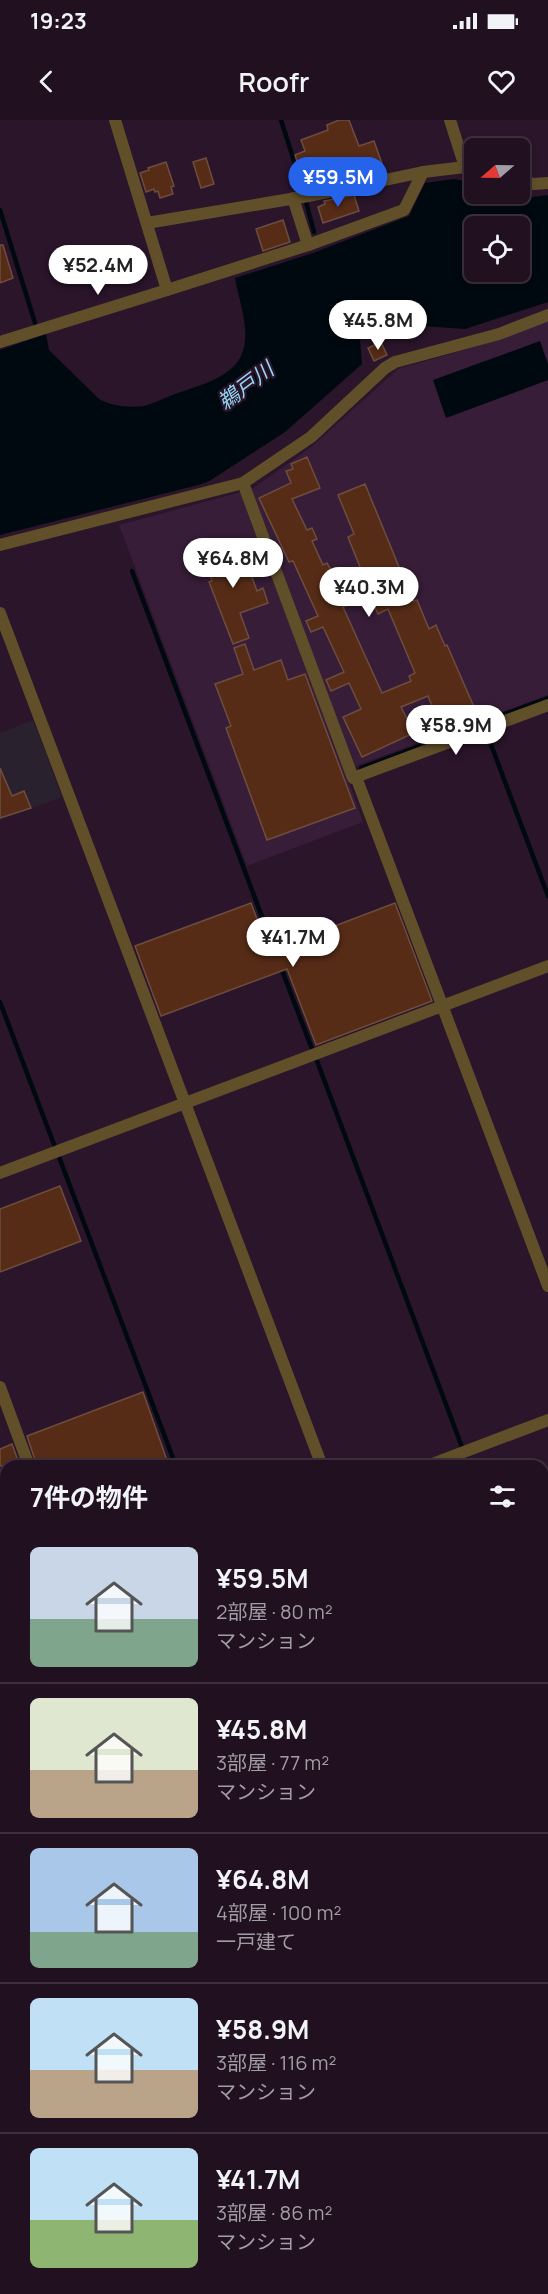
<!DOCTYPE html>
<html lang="ja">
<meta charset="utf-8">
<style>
body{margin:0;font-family:Manrope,"Noto Sans JP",sans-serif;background:#2d1e2d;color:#f1f3f6;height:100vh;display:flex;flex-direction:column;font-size:22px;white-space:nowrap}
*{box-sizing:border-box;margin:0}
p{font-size:20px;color:#a29da5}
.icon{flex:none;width:33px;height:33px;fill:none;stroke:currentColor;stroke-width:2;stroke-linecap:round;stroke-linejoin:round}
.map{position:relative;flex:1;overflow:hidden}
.drawer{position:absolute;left:0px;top:1340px;width:549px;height:836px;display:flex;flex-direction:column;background:#201020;border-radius:18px 18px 0 0;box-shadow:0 3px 9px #0003,0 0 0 2px #3d303e}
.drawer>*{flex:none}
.needle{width:39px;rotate:250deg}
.controls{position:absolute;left:464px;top:18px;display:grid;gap:12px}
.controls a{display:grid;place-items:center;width:66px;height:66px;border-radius:9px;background:#201020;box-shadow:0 3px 9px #0003,0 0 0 2px #3d303e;font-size:30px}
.price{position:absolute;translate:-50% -51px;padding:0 14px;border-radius:21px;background:#fff;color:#222;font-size:20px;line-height:39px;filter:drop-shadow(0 2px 3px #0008)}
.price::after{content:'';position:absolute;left:50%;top:36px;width:18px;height:14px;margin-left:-9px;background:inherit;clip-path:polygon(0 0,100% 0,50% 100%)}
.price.current{background:#2563eb;color:#fff}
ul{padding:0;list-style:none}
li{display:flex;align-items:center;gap:18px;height:150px;padding:0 30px}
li+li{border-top:2px solid #3d303e}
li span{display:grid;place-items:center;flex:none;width:168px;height:120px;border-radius:9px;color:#555}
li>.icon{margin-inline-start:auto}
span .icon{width:72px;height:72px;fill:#fffc;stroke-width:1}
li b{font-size:26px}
h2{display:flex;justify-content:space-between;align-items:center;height:72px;padding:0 30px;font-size:26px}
.status{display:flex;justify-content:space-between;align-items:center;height:42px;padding:0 30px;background:#201020;direction:ltr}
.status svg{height:16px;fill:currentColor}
header{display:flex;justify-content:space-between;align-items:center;height:78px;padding:0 30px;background:#201020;font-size:27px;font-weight:600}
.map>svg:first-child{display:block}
.built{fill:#371d37}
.industrial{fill:#2a212f}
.water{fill:#000910;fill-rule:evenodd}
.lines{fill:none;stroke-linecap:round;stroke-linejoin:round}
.stream{stroke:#000910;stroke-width:4.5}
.building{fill:#572c17;stroke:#6d4d3e;stroke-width:1.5}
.street{stroke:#614f2a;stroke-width:12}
.secondary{stroke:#876b2b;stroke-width:16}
.labels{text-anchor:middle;stroke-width:4.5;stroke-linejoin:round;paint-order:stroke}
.water-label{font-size:21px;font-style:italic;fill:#92d8f5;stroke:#2a152a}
</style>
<div class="status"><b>19:23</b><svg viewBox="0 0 49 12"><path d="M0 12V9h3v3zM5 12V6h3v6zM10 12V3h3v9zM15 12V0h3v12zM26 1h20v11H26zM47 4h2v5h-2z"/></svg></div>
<header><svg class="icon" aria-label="back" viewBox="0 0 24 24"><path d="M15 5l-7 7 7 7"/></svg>Roofr<svg class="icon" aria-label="heart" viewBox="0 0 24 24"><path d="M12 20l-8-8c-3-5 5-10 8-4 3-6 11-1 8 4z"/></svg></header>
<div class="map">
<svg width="548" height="2174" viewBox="0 0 548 2174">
<rect width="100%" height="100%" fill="#2a152a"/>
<path class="built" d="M548,201v374l-203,75 18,52 -116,44 -128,-341 133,-36 59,-42 87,-78 97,-28z"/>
<path class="industrial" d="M33,600l29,77 -62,23v-87z"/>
<g class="water">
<path d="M454,59l20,4v11l45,-1 14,4 15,-2v107l-83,27 -71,-5 -34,16 2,24 -77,68 -74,48 -9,4 -202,51v-185l46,-16 3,16 50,49c12,7 30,9 45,7 8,-2 18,-7 26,-10 22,-9 60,-16 71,-40 11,-23 -2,-54 -6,-78l78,-25 96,-37 16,-33zM474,106h45v46h-45z"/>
<path d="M540,221l8,23v16l-102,38 -13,-38z"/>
</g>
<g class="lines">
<g class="stream">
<path d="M281,0l21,66"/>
<path d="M306,82l8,30"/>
<path d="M0,90l35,113"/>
<path d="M132,451l144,383"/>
<path d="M487,614l61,162"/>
<path d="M361,648l187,-70"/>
<path d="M280,845l32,84"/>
<path d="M0,882l55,145"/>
<path d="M317,941l145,386"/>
<path d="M59,1037l117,309"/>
<path d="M467,1340l2,6"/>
<path d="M543,1542l5,13"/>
<path d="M0,1653l6,16"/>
<path d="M195,2169l2,5"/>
<path d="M489,2169l1,5"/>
</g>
</g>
<g class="building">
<path d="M339,0h10l10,26 15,-5 11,31 -67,14 -1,-3 -12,4 -10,-32 10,-4 -4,-11 27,-10 -1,-5z"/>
<path d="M206,38l8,26 -13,4 -8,-26z"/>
<path d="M166,42l8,24 -3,1 2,7 -13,4 -2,-7 -3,1 -1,-3 -8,3 -6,-19 9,-3 -1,-2z"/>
<path d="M354,75l5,16 -36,12 -5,-16 7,-3 -1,-3z"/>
<path d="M283,100l7,22 -27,9 -7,-22z"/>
<path d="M0,125h3l10,33 -13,5z"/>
<path d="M381,222l6,13 -13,6 -6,-13z"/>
<path d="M307,337l13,31 -28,11 15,31 5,-2 5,11 -5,2 11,24 4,-2 11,19 10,23 -5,2 39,86 29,-12 -2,-5 6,-3 -27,-64 -10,5 -21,-46 3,-1 -12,-30 6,-3 -16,-39 27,-11 48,117 4,-1 12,29 7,-4 9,21 2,-1 31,71 -36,14 -14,-34 -27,11 13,26 -52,24 -19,-40 18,-8 -12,-26 -18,8 -5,-11 18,-8 -21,-45 -12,5 -5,-11 12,-5 -25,-55 -4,1 -30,-64 32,-15 -5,-12 7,-2 -2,-5z"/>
<path d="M241,427l16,44 6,-3 5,15 -28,10 9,25 -16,6 -24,-62 3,-1 -9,-25 15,-6 1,2 12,-4 1,3z"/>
<path d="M245,524l9,26 27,-10 7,20 17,-6 50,134 -88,32 -41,-112 5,-2 -16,-42 28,-10 -9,-26z"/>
<path d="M0,648l12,28 12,-5 7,17 -31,10z"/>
<path d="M251,783l18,48 126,-48 37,98 -116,44 -29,-76 -126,47 -26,-70z"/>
<path d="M60,1066l21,55 -81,31v-63z"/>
<path d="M143,1272l26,74h-132l-10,-30z"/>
<path d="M12,1324l8,22h-20v-17z"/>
</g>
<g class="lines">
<g class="street">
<path d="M450,0l15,47"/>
<path d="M519,60l15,4 14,-1"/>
<path d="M293,78l15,47"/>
<path d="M147,103l167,-28 109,-23 42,-5 9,2"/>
<path d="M167,170l141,-45 96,-35 19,-38"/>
<path d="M0,222l167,-52 -52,-170"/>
<path d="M243,363l110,295 195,-73"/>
<path d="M0,425l243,-62 68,-46 74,-69 10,-6 104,-28 49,-19"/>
<path d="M0,493l322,853"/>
<path d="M356,657l192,509"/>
<path d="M0,1053l548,-207"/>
<path d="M0,1267l29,79"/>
<path d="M427,1346l121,-46"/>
<path d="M0,1507l6,-2"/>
<path d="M543,1930l5,13"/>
<path d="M49,2169l2,5"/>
<path d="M340,2169l2,5"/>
</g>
<g class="secondary">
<path d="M543,1854l5,-2"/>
<path d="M0,2040l6,15"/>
<path d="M0,2102l6,-3"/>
</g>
</g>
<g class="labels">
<g class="water-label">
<text transform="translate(246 266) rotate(-37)" y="7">鵜戸川</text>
</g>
</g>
</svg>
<div class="controls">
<a><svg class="needle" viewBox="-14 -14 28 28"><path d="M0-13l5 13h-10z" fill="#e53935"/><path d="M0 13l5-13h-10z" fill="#a29da5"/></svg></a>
<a><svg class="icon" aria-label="locate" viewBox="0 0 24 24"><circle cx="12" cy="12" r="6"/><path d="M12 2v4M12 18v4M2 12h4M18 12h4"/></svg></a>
</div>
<b class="price current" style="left:338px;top:88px">¥59.5M</b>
<b class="price" style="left:98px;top:176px">¥52.4M</b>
<b class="price" style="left:378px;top:231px">¥45.8M</b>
<b class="price" style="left:233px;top:469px">¥64.8M</b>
<b class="price" style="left:369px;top:498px">¥40.3M</b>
<b class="price" style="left:456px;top:636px">¥58.9M</b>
<b class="price" style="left:293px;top:848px">¥41.7M</b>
<section class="drawer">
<h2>7件の物件<svg class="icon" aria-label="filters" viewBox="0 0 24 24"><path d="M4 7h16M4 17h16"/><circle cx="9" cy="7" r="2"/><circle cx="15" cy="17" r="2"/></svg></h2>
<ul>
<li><span style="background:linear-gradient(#c9d6e8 60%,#7fa58c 0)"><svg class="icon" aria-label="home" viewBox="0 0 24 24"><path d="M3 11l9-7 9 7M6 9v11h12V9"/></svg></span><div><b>¥59.5M</b><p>2部屋 · 80 m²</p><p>マンション</p></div></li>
<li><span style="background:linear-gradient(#dfe7d0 60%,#b9a48a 0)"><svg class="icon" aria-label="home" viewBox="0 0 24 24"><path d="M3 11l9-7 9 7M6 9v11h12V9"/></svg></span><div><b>¥45.8M</b><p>3部屋 · 77 m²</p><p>マンション</p></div></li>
<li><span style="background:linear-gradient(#a9c7e8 70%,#7fa58c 0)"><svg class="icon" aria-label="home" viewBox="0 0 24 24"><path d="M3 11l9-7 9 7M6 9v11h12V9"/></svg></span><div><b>¥64.8M</b><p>4部屋 · 100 m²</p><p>一戸建て</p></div></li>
<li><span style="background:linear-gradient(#bfe0f5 60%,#b9a48a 0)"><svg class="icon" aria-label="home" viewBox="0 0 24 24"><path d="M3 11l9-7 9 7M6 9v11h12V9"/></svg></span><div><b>¥58.9M</b><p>3部屋 · 116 m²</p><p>マンション</p></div></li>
<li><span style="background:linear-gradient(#bfe0f5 60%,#8fb573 0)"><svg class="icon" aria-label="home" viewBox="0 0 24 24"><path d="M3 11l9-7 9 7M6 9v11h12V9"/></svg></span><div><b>¥41.7M</b><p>3部屋 · 86 m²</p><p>マンション</p></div></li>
</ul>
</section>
</div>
